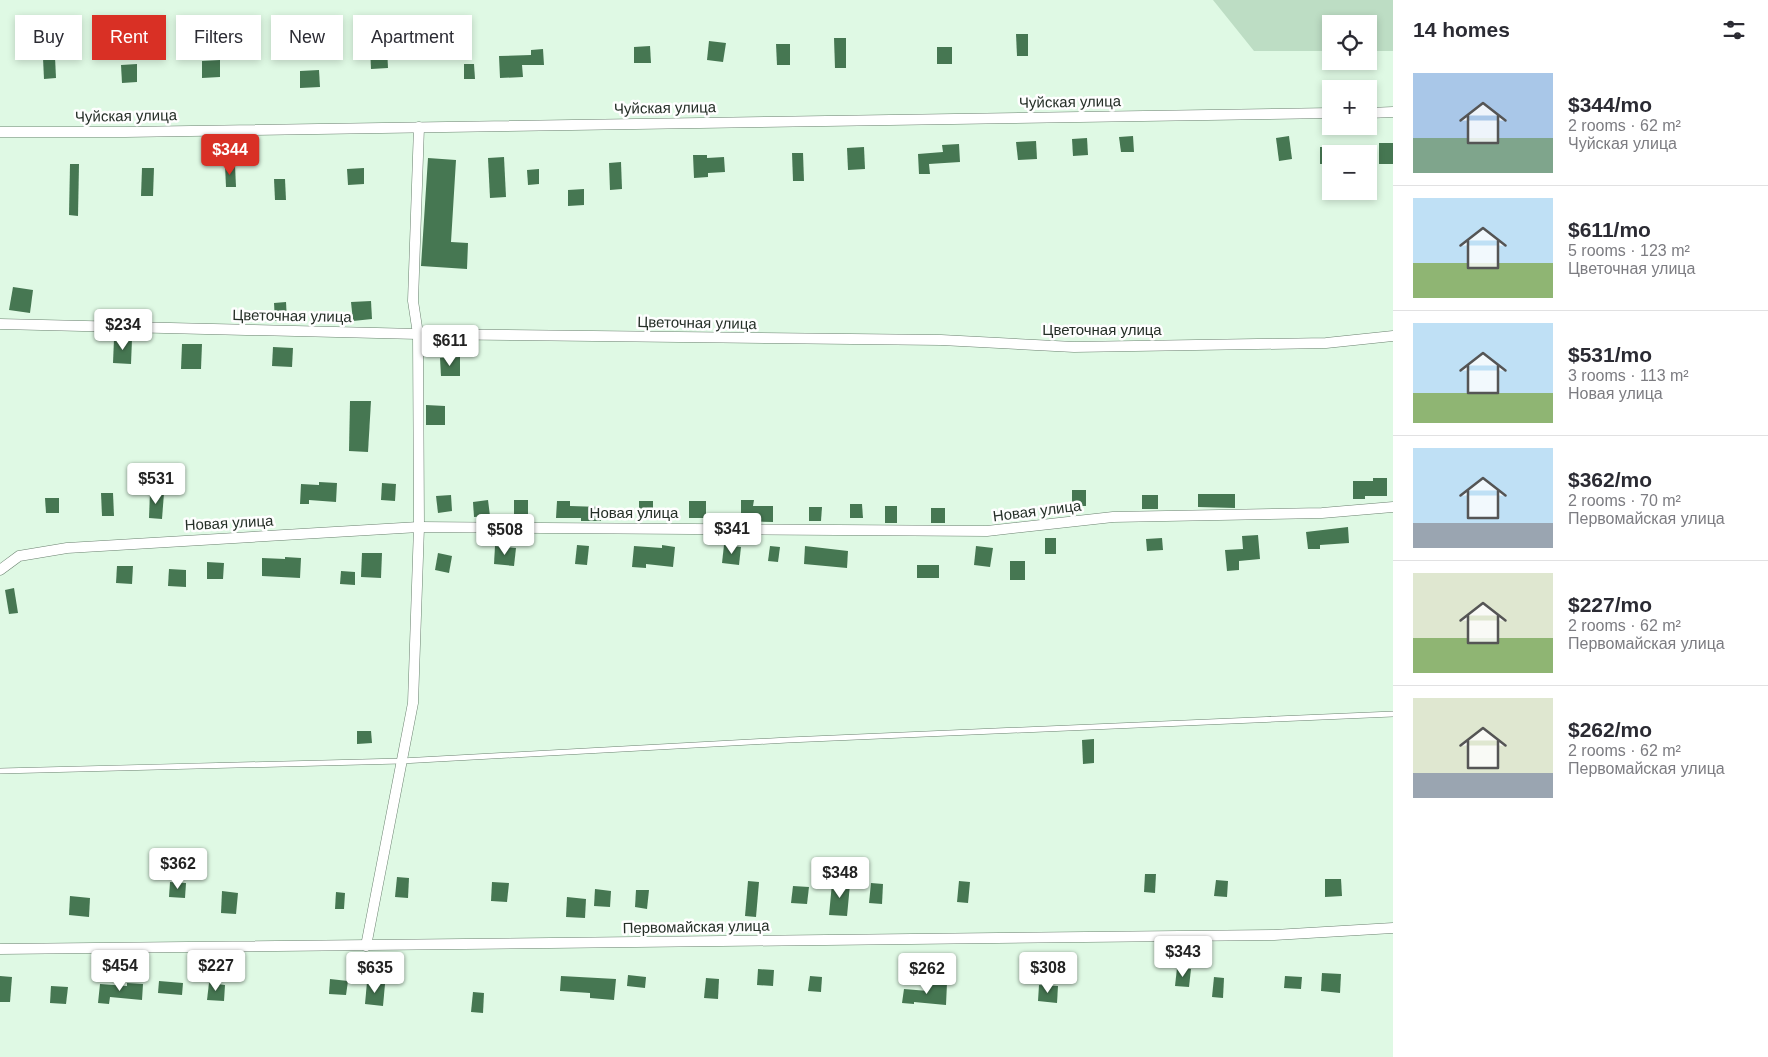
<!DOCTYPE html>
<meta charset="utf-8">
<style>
body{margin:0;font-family:Arial,sans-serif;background:#f2f2f3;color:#2b2b33;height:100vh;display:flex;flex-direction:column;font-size:19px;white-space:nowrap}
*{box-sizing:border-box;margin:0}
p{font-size:16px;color:#7c7c81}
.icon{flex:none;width:28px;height:28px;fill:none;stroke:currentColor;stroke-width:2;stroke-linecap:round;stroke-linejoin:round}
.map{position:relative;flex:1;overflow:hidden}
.drawer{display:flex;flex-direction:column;background:#fff;width:375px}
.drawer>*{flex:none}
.banner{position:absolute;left:15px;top:15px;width:475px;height:45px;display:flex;gap:10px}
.tools{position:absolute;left:1322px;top:15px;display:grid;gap:10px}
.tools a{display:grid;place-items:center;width:55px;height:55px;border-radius:0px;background:#fff;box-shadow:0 2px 8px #0003;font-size:25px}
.price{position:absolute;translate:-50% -42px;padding:0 11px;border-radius:5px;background:#fff;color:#222;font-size:16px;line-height:32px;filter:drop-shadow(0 1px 2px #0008)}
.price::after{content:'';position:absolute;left:50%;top:30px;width:15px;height:11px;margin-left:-8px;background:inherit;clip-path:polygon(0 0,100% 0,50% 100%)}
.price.active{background:#d93025;color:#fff}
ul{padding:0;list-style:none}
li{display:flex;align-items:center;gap:15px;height:125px;padding:0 20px}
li+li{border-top:1px solid #e1e1e2}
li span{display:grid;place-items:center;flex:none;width:140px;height:100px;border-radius:0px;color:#555}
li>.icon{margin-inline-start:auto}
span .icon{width:60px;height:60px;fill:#fffc;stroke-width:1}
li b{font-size:21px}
h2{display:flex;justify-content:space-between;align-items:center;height:60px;padding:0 20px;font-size:21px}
.chip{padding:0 18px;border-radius:0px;background:#fff;box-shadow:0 2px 8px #0003;font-size:18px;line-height:45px}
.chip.active{background:#d93025;color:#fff}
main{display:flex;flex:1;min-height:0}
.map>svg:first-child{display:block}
.green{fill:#bdddc4}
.building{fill:#467752}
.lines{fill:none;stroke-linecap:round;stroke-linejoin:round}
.service-casing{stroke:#6a816f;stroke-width:6}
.minor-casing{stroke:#6a816f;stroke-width:11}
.service{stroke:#fff;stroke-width:5}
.minor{stroke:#fff;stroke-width:10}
.labels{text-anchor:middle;stroke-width:5;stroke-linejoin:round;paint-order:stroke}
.street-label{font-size:15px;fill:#252f27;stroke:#fefefe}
</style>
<main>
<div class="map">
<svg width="1393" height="1057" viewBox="0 0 1393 1057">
<rect width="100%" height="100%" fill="#dff9e4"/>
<path class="green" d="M1213,0h180v51h-24v-27h-38v27h-77z"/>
<g class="building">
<path d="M1016,34h12v22h-11z"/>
<path d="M834,38h12v30h-11z"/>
<path d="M709,41l17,2 -3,19 -16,-2z"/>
<path d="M776,44h14v21h-13z"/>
<path d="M650,46l1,17h-17v-16z"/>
<path d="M387,47l1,21 -17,1 -1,-21z"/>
<rect x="937" y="47" width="15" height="17"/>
<path d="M543,49l1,16h-22l1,12 -23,1 -1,-22 32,-1v-5z"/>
<path d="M55,57l1,21 -12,1 -1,-21z"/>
<path d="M220,60v17l-18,1v-17z"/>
<path d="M137,64v18l-15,1 -1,-18z"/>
<path d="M464,64h10l1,15h-11z"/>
<path d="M319,70l1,17 -20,1v-17z"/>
<path d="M1133,136l1,16h-13l-2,-15z"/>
<path d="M1289,136l3,23 -13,2 -3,-23z"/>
<path d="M1087,138l1,17 -15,1 -1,-17z"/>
<path d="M1036,141l1,18 -19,1 -2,-18z"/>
<rect x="1379" y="143" width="14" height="21"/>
<path d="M959,144l1,18 -31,2 1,10h-11l-1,-20 25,-2 -1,-7z"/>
<path d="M864,147l1,22 -17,1 -1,-22z"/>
<rect x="1320" y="147" width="11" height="17"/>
<path d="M792,153h11l1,28h-11z"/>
<path d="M693,155h14v3l17,-1 1,15 -17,1v4l-14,1z"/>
<path d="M504,157l2,40 -16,1 -2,-40z"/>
<path d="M428,158l28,2 -5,82 17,1 -1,26 -46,-3z"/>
<path d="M621,162l1,27 -12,1 -1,-27z"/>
<path d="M70,164h9l-1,52 -9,-1z"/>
<path d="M225,165h10l1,22h-10z"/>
<path d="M142,168h12l-1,28h-12z"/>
<path d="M364,168v16l-16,1 -1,-16z"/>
<path d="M539,169v15l-11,1 -1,-15z"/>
<path d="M274,179h11l1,21h-11z"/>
<path d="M584,189v16l-16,1v-16z"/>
<path d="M13,287l20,3 -3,23 -21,-3z"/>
<path d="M371,301l1,18 -19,2 -2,-19z"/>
<path d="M286,302l1,18 -12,1 -1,-18z"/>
<path d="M114,339h18l-1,25 -18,-1z"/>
<path d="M182,344h20l-1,25h-20z"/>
<path d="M273,347l20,1 -1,19 -20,-1z"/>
<path d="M460,357v19h-19l-1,-18z"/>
<path d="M350,401h21l-3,51 -19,-1z"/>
<path d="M426,405l19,1v19h-19z"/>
<path d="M1373,478h14v18h-22v3h-12v-18h20z"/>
<path d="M319,482l18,1 -1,19 -27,-2v4h-9l1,-20 18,1z"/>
<path d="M382,483l14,1 -1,17 -14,-1z"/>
<rect x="1072" y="490" width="14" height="16"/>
<path d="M150,492l14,1 -2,26 -13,-1z"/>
<path d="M101,493h12l1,23h-12z"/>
<path d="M1198,494h37v14l-37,-1z"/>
<path d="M451,495l1,16 -14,2 -2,-17z"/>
<rect x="1142" y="495" width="16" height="14"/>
<path d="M45,498h14v15h-13z"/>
<path d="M488,500l2,16 -16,1 -1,-15z"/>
<rect x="514" y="500" width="14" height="15"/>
<path d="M741,500h13l-1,6h20v16l-32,-1z"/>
<path d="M557,501h13v5l31,1v14h-20v-3h-25z"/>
<path d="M639,501h14v17l-14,-1z"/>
<rect x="689" y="501" width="17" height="17"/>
<path d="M850,504h12l1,14h-13z"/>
<rect x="885" y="506" width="12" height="17"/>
<path d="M809,507h13l-1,14h-12z"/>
<rect x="931" y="508" width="14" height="15"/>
<path d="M1348,527l1,16 -29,2v4h-12l-2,-17z"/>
<path d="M1258,535l2,24 -21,2v9l-12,1 -2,-21 18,-1 -1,-13z"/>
<rect x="1045" y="538" width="11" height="16"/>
<path d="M1162,538l1,12 -16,1 -1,-12z"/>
<path d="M577,545l12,1 -2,19 -12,-1z"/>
<path d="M662,545l13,2 -2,20 -27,-3v4l-14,-1 2,-21 28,2z"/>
<path d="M724,545l17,2 -2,18 -17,-2z"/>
<path d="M495,546l21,2 -2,18 -20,-2z"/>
<path d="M770,546l10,1 -2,15 -10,-1z"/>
<path d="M805,546l43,5 -1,17 -43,-4z"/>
<path d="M976,546l17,2 -3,19 -16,-2z"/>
<path d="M362,553h20l-1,25 -20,-1z"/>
<path d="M438,553l14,3 -3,17 -14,-3z"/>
<path d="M285,557l16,1 -1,20 -38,-2v-18l23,1z"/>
<rect x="1010" y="561" width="15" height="19"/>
<path d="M207,562l17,1 -1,16h-16z"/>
<rect x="917" y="565" width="22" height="13"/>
<path d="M117,566h16l-1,18 -16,-1z"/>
<path d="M169,569l17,1v17l-18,-1z"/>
<path d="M341,571l14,1v13l-15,-1z"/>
<path d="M14,588l4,25 -9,1 -4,-24z"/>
<path d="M357,731h14l1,12 -15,1z"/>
<path d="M1094,739v24l-11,1 -1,-24z"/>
<path d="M1145,874h11l-1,19 -11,-1z"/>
<path d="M397,877l12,1 -1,20 -13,-1z"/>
<path d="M1325,879h16l1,17 -17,1z"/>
<path d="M1216,880l12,1 -1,16 -13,-1z"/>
<path d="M748,881l11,1 -3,35 -11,-1z"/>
<path d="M959,881l11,1 -2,21 -11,-1z"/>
<path d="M170,882l16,1 -1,15 -16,-1z"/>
<path d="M492,882l17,1 -2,19 -16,-1z"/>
<path d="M832,883l18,1 -3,32 -18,-1z"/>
<path d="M871,883l12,1 -1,20 -13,-1z"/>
<path d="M793,886l16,1 -2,17 -16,-1z"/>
<path d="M595,889l16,2 -1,16 -16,-1z"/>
<path d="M636,890h13l-2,19 -12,-2z"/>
<path d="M222,891l16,2 -2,21 -15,-1z"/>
<path d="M336,892l9,1 -1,16h-9z"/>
<path d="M70,896l20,2 -1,19 -20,-2z"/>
<path d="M567,897l19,2 -1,19 -19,-1z"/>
<path d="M1177,968l14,1 -2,18 -14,-1z"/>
<path d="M758,969l16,1 -1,16 -16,-1z"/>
<path d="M1322,973l19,1 -1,19 -19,-2z"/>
<path d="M628,975l18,2 -1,11 -18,-2z"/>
<path d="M0,976l12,1 -2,25h-10z"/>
<path d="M561,976l55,3 -2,21 -24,-2v-5l-30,-2z"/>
<path d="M810,976l12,1 -1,15 -13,-1z"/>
<path d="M1285,976l17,1 -1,12 -17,-1z"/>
<path d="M1214,977l10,1 -1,20 -11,-1z"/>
<path d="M706,978l13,1 -1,20 -14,-1z"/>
<path d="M330,979l18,2 -2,14 -17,-1z"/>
<path d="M159,981l24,2 -1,12 -24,-2z"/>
<path d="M928,981l19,2 -1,22 -32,-3v2l-12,-1 2,-14 24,2z"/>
<path d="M367,982l18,2 -2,22 -18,-2z"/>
<path d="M127,983l16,1 -1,16 -32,-3 -1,7 -11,-1 2,-19 27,2z"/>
<path d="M209,983l16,2 -1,16 -17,-1z"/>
<path d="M1039,985l19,1 -1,17 -19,-2z"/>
<path d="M51,986l17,1 -2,17 -16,-1z"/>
<path d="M473,992l11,1 -1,20 -12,-1z"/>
</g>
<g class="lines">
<g class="service-casing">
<path id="service" d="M0,771l401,-10 387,-21 605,-26"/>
</g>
<g class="minor-casing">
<g id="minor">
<path d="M1369,113l24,-1"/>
<path d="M0,132h125l1206,-19"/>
<path d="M0,324l418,10 523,6 133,7 252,-4 67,-7"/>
<path d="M0,570l19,-14 48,-8 352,-21 568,4 126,-14 209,-4 71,-6"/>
<path d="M366,946l47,-243 6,-176 -1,-193 -5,-33 6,-174"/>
<path d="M0,949l1274,-14 119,-7"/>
</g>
</g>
<use href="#service" class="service"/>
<use href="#minor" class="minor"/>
</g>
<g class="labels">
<g class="street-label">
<text transform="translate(1070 102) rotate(-1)" y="5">Чуйская улица</text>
<text transform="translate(665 108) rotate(-1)" y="5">Чуйская улица</text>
<text transform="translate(126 116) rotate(-1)" y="5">Чуйская улица</text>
<text transform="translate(292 316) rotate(1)" y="5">Цветочная улица</text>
<text transform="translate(697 323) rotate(1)" y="5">Цветочная улица</text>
<text x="1102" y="335">Цветочная улица</text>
<text transform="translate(1037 511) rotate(-7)" y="5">Новая улица</text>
<text x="634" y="518">Новая улица</text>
<text transform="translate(229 523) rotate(-3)" y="5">Новая улица</text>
<text transform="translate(696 927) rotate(-1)" y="5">Первомайская улица</text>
</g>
</g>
</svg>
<div class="tools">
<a><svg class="icon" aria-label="locate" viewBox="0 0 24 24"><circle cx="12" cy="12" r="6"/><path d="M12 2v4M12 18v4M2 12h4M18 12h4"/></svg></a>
<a>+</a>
<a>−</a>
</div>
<b class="price active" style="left:230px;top:176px">$344</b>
<b class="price" style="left:123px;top:351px">$234</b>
<b class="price" style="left:450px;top:367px">$611</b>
<b class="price" style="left:156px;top:505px">$531</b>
<b class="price" style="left:732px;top:555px">$341</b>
<b class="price" style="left:505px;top:556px">$508</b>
<b class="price" style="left:178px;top:890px">$362</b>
<b class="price" style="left:840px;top:899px">$348</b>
<b class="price" style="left:1183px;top:978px">$343</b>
<b class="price" style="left:120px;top:992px">$454</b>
<b class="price" style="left:216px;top:992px">$227</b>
<b class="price" style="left:375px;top:994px">$635</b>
<b class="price" style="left:1048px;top:994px">$308</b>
<b class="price" style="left:927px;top:995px">$262</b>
<div class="banner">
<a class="chip">Buy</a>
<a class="chip active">Rent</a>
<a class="chip">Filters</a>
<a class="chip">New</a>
<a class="chip">Apartment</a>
</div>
</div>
<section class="drawer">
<h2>14 homes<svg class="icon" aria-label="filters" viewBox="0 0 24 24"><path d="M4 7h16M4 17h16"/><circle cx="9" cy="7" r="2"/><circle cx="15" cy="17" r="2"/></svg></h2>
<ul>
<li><span style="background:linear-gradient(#a9c7e8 65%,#7fa58c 0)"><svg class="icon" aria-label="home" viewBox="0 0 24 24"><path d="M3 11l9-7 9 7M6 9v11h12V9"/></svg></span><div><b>$344/mo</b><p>2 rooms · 62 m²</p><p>Чуйская улица</p></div></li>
<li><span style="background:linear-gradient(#bfe0f5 65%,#8fb573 0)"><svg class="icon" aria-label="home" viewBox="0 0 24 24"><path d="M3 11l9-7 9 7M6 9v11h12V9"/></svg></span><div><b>$611/mo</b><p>5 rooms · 123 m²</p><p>Цветочная улица</p></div></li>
<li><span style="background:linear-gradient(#bfe0f5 70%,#8fb573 0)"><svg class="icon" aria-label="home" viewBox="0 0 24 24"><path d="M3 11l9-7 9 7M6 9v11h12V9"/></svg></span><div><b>$531/mo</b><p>3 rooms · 113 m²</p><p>Новая улица</p></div></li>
<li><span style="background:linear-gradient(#bfe0f5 75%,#9aa5b1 0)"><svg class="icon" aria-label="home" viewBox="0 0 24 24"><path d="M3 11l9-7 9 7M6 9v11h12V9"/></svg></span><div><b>$362/mo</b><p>2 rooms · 70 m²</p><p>Первомайская улица</p></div></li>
<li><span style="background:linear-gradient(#dfe7d0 65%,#8fb573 0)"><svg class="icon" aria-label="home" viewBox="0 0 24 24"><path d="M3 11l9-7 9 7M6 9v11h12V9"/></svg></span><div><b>$227/mo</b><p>2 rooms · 62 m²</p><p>Первомайская улица</p></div></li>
<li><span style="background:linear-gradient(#dfe7d0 75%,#9aa5b1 0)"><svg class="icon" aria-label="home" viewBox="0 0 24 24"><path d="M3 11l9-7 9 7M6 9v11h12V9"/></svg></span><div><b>$262/mo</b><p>2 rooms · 62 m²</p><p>Первомайская улица</p></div></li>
</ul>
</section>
</main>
